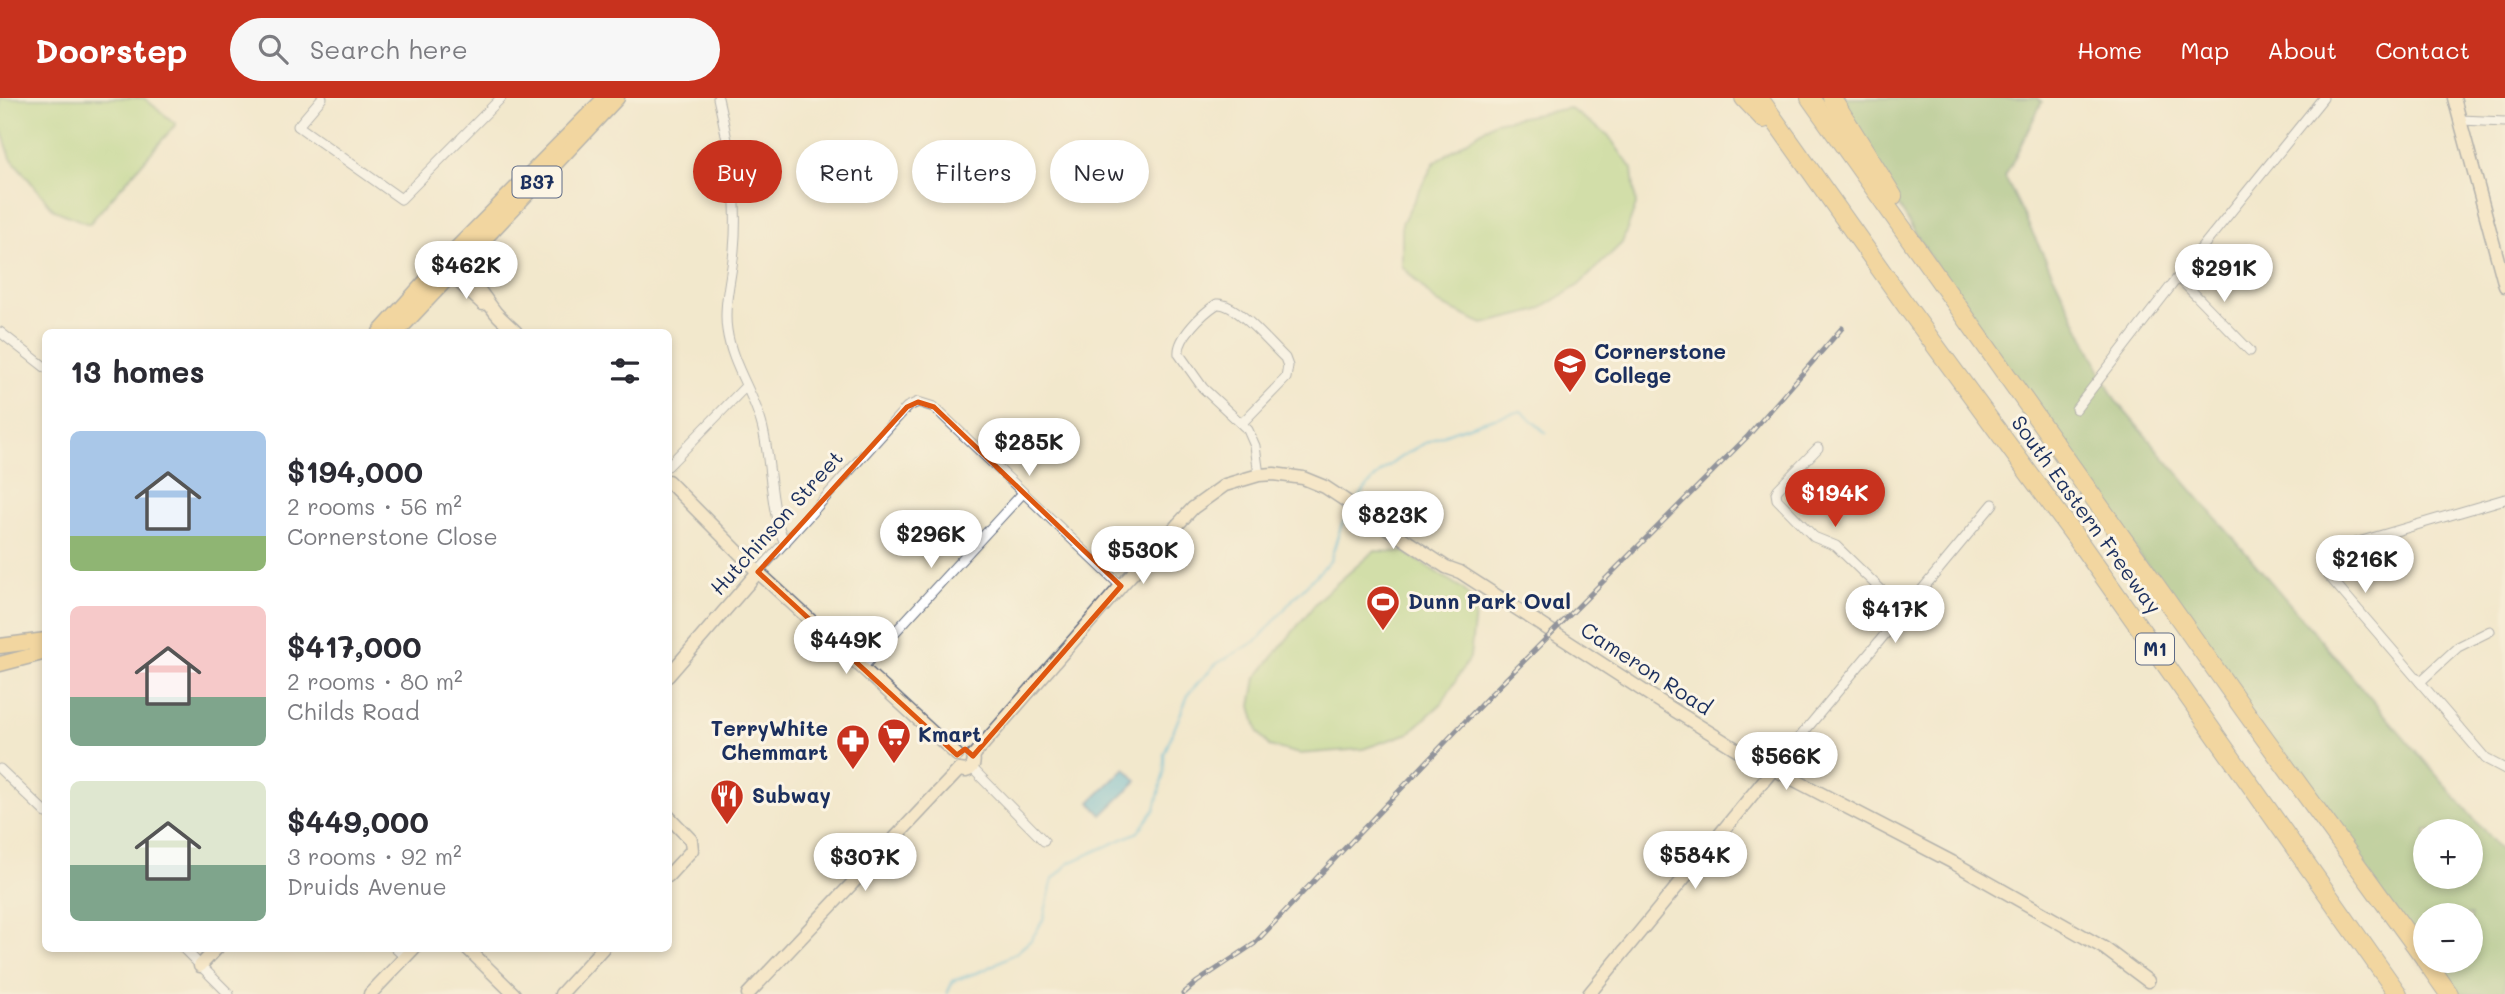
<!DOCTYPE html>
<meta charset="utf-8">
<style>
body{margin:0;font-family:Mali,sans-serif;background:#f7f7f7;color:#2b2b33;height:100vh;display:flex;flex-direction:column;font-size:26px;white-space:nowrap}
*{box-sizing:border-box;margin:0}
p{font-size:23px;color:#7c7c81}
.icon{flex:none;width:38px;height:38px;fill:none;stroke:currentColor;stroke-width:2;stroke-linecap:round;stroke-linejoin:round}
.map{position:relative;flex:1;overflow:hidden}
.drawer{position:absolute;left:42px;top:231px;width:630px;height:623px;display:flex;flex-direction:column;background:#fff;border-radius:10px;box-shadow:0 4px 10px #0003}
.drawer>*{flex:none}
.top-card{position:absolute;left:693px;top:42px;width:665px;height:63px;display:flex;gap:14px}
.tools{position:absolute;left:2413px;top:721px;display:grid;gap:14px}
.tools a{display:grid;place-items:center;width:70px;height:70px;border-radius:50%;background:#fff;box-shadow:0 4px 10px #0003;font-size:35px}
.price{position:absolute;translate:-50% -60px;padding:0 16px;border-radius:24px;background:#fff;color:#222;font-size:23px;line-height:46px;filter:drop-shadow(0 2px 4px #0008)}
.price::after{content:'';position:absolute;left:50%;top:42px;width:21px;height:16px;margin-left:-10px;background:inherit;clip-path:polygon(0 0,100% 0,50% 100%)}
.price.active{background:#c8321e;color:#fff}
ul{padding:0;list-style:none}
li{display:flex;align-items:center;gap:21px;height:175px;padding:0 28px}
li span{display:grid;place-items:center;flex:none;width:196px;height:140px;border-radius:10px;color:#555}
li>.icon{margin-inline-start:auto}
span .icon{width:84px;height:84px;fill:#fffc;stroke-width:1}
li b{font-size:30px}
h2{display:flex;justify-content:space-between;align-items:center;height:84px;padding:0 28px;font-size:30px}
.pill{padding:0 24px;border-radius:32px;background:#fff;box-shadow:0 4px 10px #0003;font-size:24px;line-height:63px}
.pill.active{background:#c8321e;color:#fff}
header{display:flex;align-items:center;gap:42px;box-sizing:border-box;height:98px;padding:0 35px;background:#c8321e;color:#fff}
header strong{font-size:33px}
nav{display:flex;gap:38px;margin-inline-start:auto;font-size:24px}
.search{width:490px;height:63px;background:#f7f7f7;display:flex;align-items:center;gap:18px;box-sizing:border-box;padding:0 24px;border-radius:38px;color:#7c7c81;font-size:26px}
.map>svg:first-child{display:block}
.green{fill:#abd37e;stroke:#63816e;stroke-width:2}
.forest{fill:#88b56d;stroke:#527266;stroke-width:2;fill-rule:evenodd}
.water{fill:#58b6d6;stroke:#3a729a;stroke-width:2}
.lines{fill:none;stroke-linecap:round;stroke-linejoin:round}
.stream{stroke:#58b6d6;stroke-width:2.5}
.street-casing{stroke:#667084;stroke-width:11}
.secondary-casing{stroke:#667084;stroke-width:15}
.primary-casing{stroke:#667084;stroke-width:17}
.highway-casing{stroke:#667084;stroke-width:20}
.street{stroke:#fff;stroke-width:9}
.secondary{stroke:#fae7c3;stroke-width:12}
.primary{stroke:#f2c26a;stroke-width:14}
.highway{stroke:#f2c26a;stroke-width:18}
.rail-casing{stroke:#1b2f5e;stroke-width:5}
.rail{stroke:#fcf5e5;stroke-width:2.5;stroke-dasharray:8;stroke-linecap:butt}
.marked{fill:none;stroke:#de5710;stroke-width:5;stroke-linejoin:round}
.labels{text-anchor:middle;stroke-width:6;stroke-linejoin:round;paint-order:stroke}
.shield{fill:#fcf5e5;stroke:#5e6a86;stroke-width:2}
.shield-label{font-size:19px;font-weight:bold;fill:#1b2f5e}
.poi-label{font-size:21px;font-weight:bold;fill:#1b2f5e;stroke:#fcf5e5;text-anchor:start}
.street-label{font-size:21px;fill:#1b2f5e;stroke:#fcf5e5}
</style>
<header>
<strong>Doorstep</strong>
<div class="search"><svg class="icon" aria-label="search" viewBox="0 0 24 24"><circle cx="10" cy="10" r="6"/><path d="M15 15l6 6"/></svg>Search here</div>
<nav><a>Home</a><a>Map</a><a>About</a><a>Contact</a></nav>
</header>
<div class="map">
<svg width="2505" height="896" viewBox="0 0 2505 896">
<rect width="100%" height="100%" fill="#fcf5e5"/>
<filter id="ink" filterUnits="userSpaceOnUse"><feTurbulence type="fractalNoise" baseFrequency=".0143" numOctaves="2"/><feDisplacementMap in="SourceGraphic" scale="14" xChannelSelector="R" yChannelSelector="G"/><feConvolveMatrix kernelMatrix="1 2 1 2 8 2 1 2 1" color-interpolation-filters="sRGB"/></filter>
<filter id="wash" filterUnits="userSpaceOnUse"><feTurbulence type="fractalNoise" baseFrequency=".00686" numOctaves="4" result="noise"/><feDisplacementMap in="SourceGraphic" scale="28" xChannelSelector="R" yChannelSelector="G"/><feGaussianBlur stdDeviation="1.57" result="paint"/><feColorMatrix in="noise" values="0 0 0 0 0 0 0 0 0 0 0 0 0 0 0 0 0 1.4 0 .05"/><feComposite in="paint" operator="in"/></filter>
<g filter="url(#wash)">
<rect width="100%" height="100%" fill="#f2e8cc"/>
<g class="green">
<path d="M0,0h144l32,26 -87,100 -35,-14 -43,-52 -11,-32z"/>
<path d="M1569,10l39,27 24,34 4,36 -14,38 -43,42 -42,26 -54,13 -46,-21 -35,-37v-43l32,-60 61,-41z"/>
<path d="M1374,453l30,1 59,37 13,17 -6,51 -28,46 -33,30 -46,16 -64,5 -30,-8 -11,-14 -7,-26 5,-28 64,-80z"/>
</g>
<path class="forest" d="M1832,0h205l5,4 -37,75 110,223 390,455v139h-56l-23,-33h45v-46h-45v45l-488,-690zM2426,733h45v46h-45z"/>
<path class="water" d="M1125,670l12,13 -35,34 -12,-13z"/>
<g class="lines">
<g class="stream">
<path d="M1358,401c36,-54 104,-73 163,-88l25,22"/>
<path d="M947,896l6,-13 31,-11 32,-17 15,-13 12,-20 10,-41 16,-16 69,-31 17,-23 9,-37v-18l25,-61 27,-29 42,-24 35,-41 37,-38 11,-35 10,-15"/>
</g>
</g>
</g>
<g filter="url(#ink)">
<g class="lines">
<g class="street-casing">
<g id="street">
<path d="M322,0l-24,28 103,73 100,-101"/>
<path d="M718,0c12,51 21,100 16,152 -2,25 -11,55 -7,80 5,37 30,67 37,104 7,32 7,82 21,109"/>
<path d="M2461,22l44,2"/>
<path d="M2178,179l72,74"/>
<path d="M0,234l46,36"/>
<path d="M2076,311l102,-132 145,-179"/>
<path d="M1242,325l44,-45 2,-12 -3,-8c-15,-14 -49,-56 -68,-54 -14,9 -40,34 -38,50l24,34 45,42 7,16 4,29"/>
<path d="M1818,350l-40,41 -2,4 1,6 37,38 22,9 67,65"/>
<path d="M668,368l78,-80"/>
<path d="M2505,401l-184,54 2,16 163,190 19,10"/>
<path d="M758,474l149,-165 11,-5 16,5 187,179"/>
<path d="M862,570l161,-175"/>
<path d="M2420,584l38,-35 32,-16"/>
<path d="M1775,669l218,-263"/>
<path d="M972,670l72,73"/>
<path d="M0,671l46,44"/>
<path d="M183,850l46,46"/>
<path d="M395,850l11,10"/>
</g>
</g>
<g class="secondary-casing">
<g id="secondary">
<path d="M2454,0l51,188"/>
<path d="M451,166c19,8 32,33 45,49 6,7 14,13 20,19"/>
<path d="M447,170l3,6 33,30"/>
<path d="M668,383l90,91 199,183"/>
<path d="M668,578l90,-104"/>
<path d="M973,658l148,-170 72,-78 32,-23 34,-10 15,-1 29,4 22,9 121,80 14,5 193,125 88,55 211,110 152,86 44,33"/>
<path d="M959,672l7,1c7,-2 9,-8 7,-15"/>
<path d="M668,718l23,24 1,10 -24,26"/>
<path d="M467,850l47,46"/>
<path d="M200,868l17,-18"/>
<path d="M370,896l44,-46"/>
<path d="M561,896l42,-46"/>
<path d="M748,896l211,-224"/>
<path d="M1589,896l186,-227"/>
</g>
</g>
<g class="primary-casing">
<g id="primary">
<path d="M380,234l64,-71 161,-163"/>
<path d="M397,234l220,-234"/>
<path d="M0,548l46,-6"/>
<path d="M0,566l46,-12"/>
</g>
</g>
<g class="highway-casing">
<g id="highway">
<path d="M1744,0l20,21"/>
<path d="M1759,0l148,209 170,232 321,455"/>
<path d="M1810,0l435,613 181,249"/>
<path d="M1832,0l61,98"/>
<path d="M2426,863l23,33"/>
</g>
</g>
<use href="#street" class="street"/>
<use href="#secondary" class="secondary"/>
<use href="#primary" class="primary"/>
<use href="#highway" class="highway"/>
<g class="rail-casing">
<path id="rail" d="M1183,896l14,-12 57,-38 237,-250 257,-258 94,-108"/>
</g>
<use href="#rail" class="rail"/>
</g>
</g>
<path d="M0 0H2505V896H0ZM918,304l16,5 187,179 -148,170 -8,-7 -8,6 -199,-183 149,-165z" fill="#f2e8cc" fill-opacity=".55" fill-rule="evenodd"/>
<path class="marked" d="M918,304l16,5 187,179 -148,170 -8,-7 -8,6 -199,-183 149,-165z"/>
<defs>
<g id="school-pin" transform="scale(1.75)"><path d="M0 17L-7.5 6A9.5 9.5 0 1 1 7.5 6Z" fill="#c8321e" stroke="#fcf5e5"/><path d="M0-5L7-2L0 1L-7-2ZM-4 1L0 2.5L4 1V4Q0 6-4 4Z" fill="#fff"/></g>
<g id="stadium-pin" transform="scale(1.75)"><path d="M0 17L-7.5 6A9.5 9.5 0 1 1 7.5 6Z" fill="#c8321e" stroke="#fcf5e5"/><path d="M0-5a6.5 5 0 1 0 0 10a6.5 5 0 1 0 0-10ZM-3.5-1.8h7v3.6h-7Z" fill="#fff"/></g>
<g id="supermarket-pin" transform="scale(1.75)"><path d="M0 17L-7.5 6A9.5 9.5 0 1 1 7.5 6Z" fill="#c8321e" stroke="#fcf5e5"/><path d="M-6-5.5h2.5l.6 2H6L4.5 2H-2.5L-4.4-4H-6ZM-1.5 3.2a1.3 1.3 0 1 0 .1 0ZM3 3.2a1.3 1.3 0 1 0 .1 0Z" fill="#fff"/></g>
<g id="pharmacy-pin" transform="scale(1.75)"><path d="M0 17L-7.5 6A9.5 9.5 0 1 1 7.5 6Z" fill="#c8321e" stroke="#fcf5e5"/><path d="M-2-6h4v4h4v4h-4v4h-4v-4h-4v-4h4Z" fill="#fff"/></g>
<g id="restaurant-pin" transform="scale(1.75)"><path d="M0 17L-7.5 6A9.5 9.5 0 1 1 7.5 6Z" fill="#c8321e" stroke="#fcf5e5"/><path d="M-5-6h1v4h1v-4h1v4h1v-4h1v5L-1.5 .5V6h-2V.5L-5-1ZM5-6V6H3V1.5H1.5Q1.5-4 5-6Z" fill="#fff"/></g>
</defs>
<g fill-rule="evenodd">
<use href="#school-pin" x="1570" y="266"/>
<use href="#stadium-pin" x="1383" y="504"/>
<use href="#supermarket-pin" x="894" y="637"/>
<use href="#pharmacy-pin" x="853" y="643"/>
<use href="#restaurant-pin" x="727" y="698"/>
</g>
<g class="labels">
<g class="shield">
<rect x="512.5" y="68.5" width="49" height="31" rx="5"/>
<rect x="2136" y="535.5" width="38" height="31" rx="5"/>
</g>
<g class="shield-label">
<text x="537" y="91">B37</text>
<text x="2155" y="558">M1</text>
</g>
<g class="poi-label">
<text x="1594" y="261">Cornerstone<tspan x="1594" dy="24">College</tspan></text>
<text x="1408" y="511">Dunn Park Oval</text>
<text x="828" y="638" text-anchor="end">TerryWhite<tspan x="828" dy="24">Chemmart</tspan></text>
<text x="918" y="644">Kmart</text>
<text x="752" y="705">Subway</text>
</g>
<g class="street-label">
<text transform="translate(2086 417) rotate(54)" y="7">South Eastern Freeway</text>
<text transform="translate(777 425) rotate(-48)" y="7">Hutchinson Street</text>
<text transform="translate(1646 571) rotate(33)" y="7">Cameron Road</text>
</g>
</g>
</svg>
<div class="tools">
<a>+</a>
<a>−</a>
</div>
<b class="price" style="left:466px;top:203px">$462K</b>
<b class="price" style="left:2224px;top:206px">$291K</b>
<b class="price" style="left:1029px;top:380px">$285K</b>
<b class="price active" style="left:1835px;top:431px">$194K</b>
<b class="price" style="left:1393px;top:453px">$823K</b>
<b class="price" style="left:931px;top:472px">$296K</b>
<b class="price" style="left:1143px;top:488px">$530K</b>
<b class="price" style="left:2365px;top:497px">$216K</b>
<b class="price" style="left:1895px;top:547px">$417K</b>
<b class="price" style="left:846px;top:578px">$449K</b>
<b class="price" style="left:1786px;top:694px">$566K</b>
<b class="price" style="left:1695px;top:793px">$584K</b>
<b class="price" style="left:865px;top:795px">$307K</b>
<div class="top-card">
<a class="pill active">Buy</a>
<a class="pill">Rent</a>
<a class="pill">Filters</a>
<a class="pill">New</a>
</div>
<section class="drawer">
<h2>13 homes<svg class="icon" aria-label="filters" viewBox="0 0 24 24"><path d="M4 7h16M4 17h16"/><circle cx="9" cy="7" r="2"/><circle cx="15" cy="17" r="2"/></svg></h2>
<ul>
<li><span style="background:linear-gradient(#a9c7e8 75%,#8fb573 0)"><svg class="icon" aria-label="home" viewBox="0 0 24 24"><path d="M3 11l9-7 9 7M6 9v11h12V9"/></svg></span><div><b>$194,000</b><p>2 rooms · 56 m²</p><p>Cornerstone Close</p></div></li>
<li><span style="background:linear-gradient(#f6c9c9 65%,#7fa58c 0)"><svg class="icon" aria-label="home" viewBox="0 0 24 24"><path d="M3 11l9-7 9 7M6 9v11h12V9"/></svg></span><div><b>$417,000</b><p>2 rooms · 80 m²</p><p>Childs Road</p></div></li>
<li><span style="background:linear-gradient(#dfe7d0 60%,#7fa58c 0)"><svg class="icon" aria-label="home" viewBox="0 0 24 24"><path d="M3 11l9-7 9 7M6 9v11h12V9"/></svg></span><div><b>$449,000</b><p>3 rooms · 92 m²</p><p>Druids Avenue</p></div></li>
</ul>
</section>
</div>
